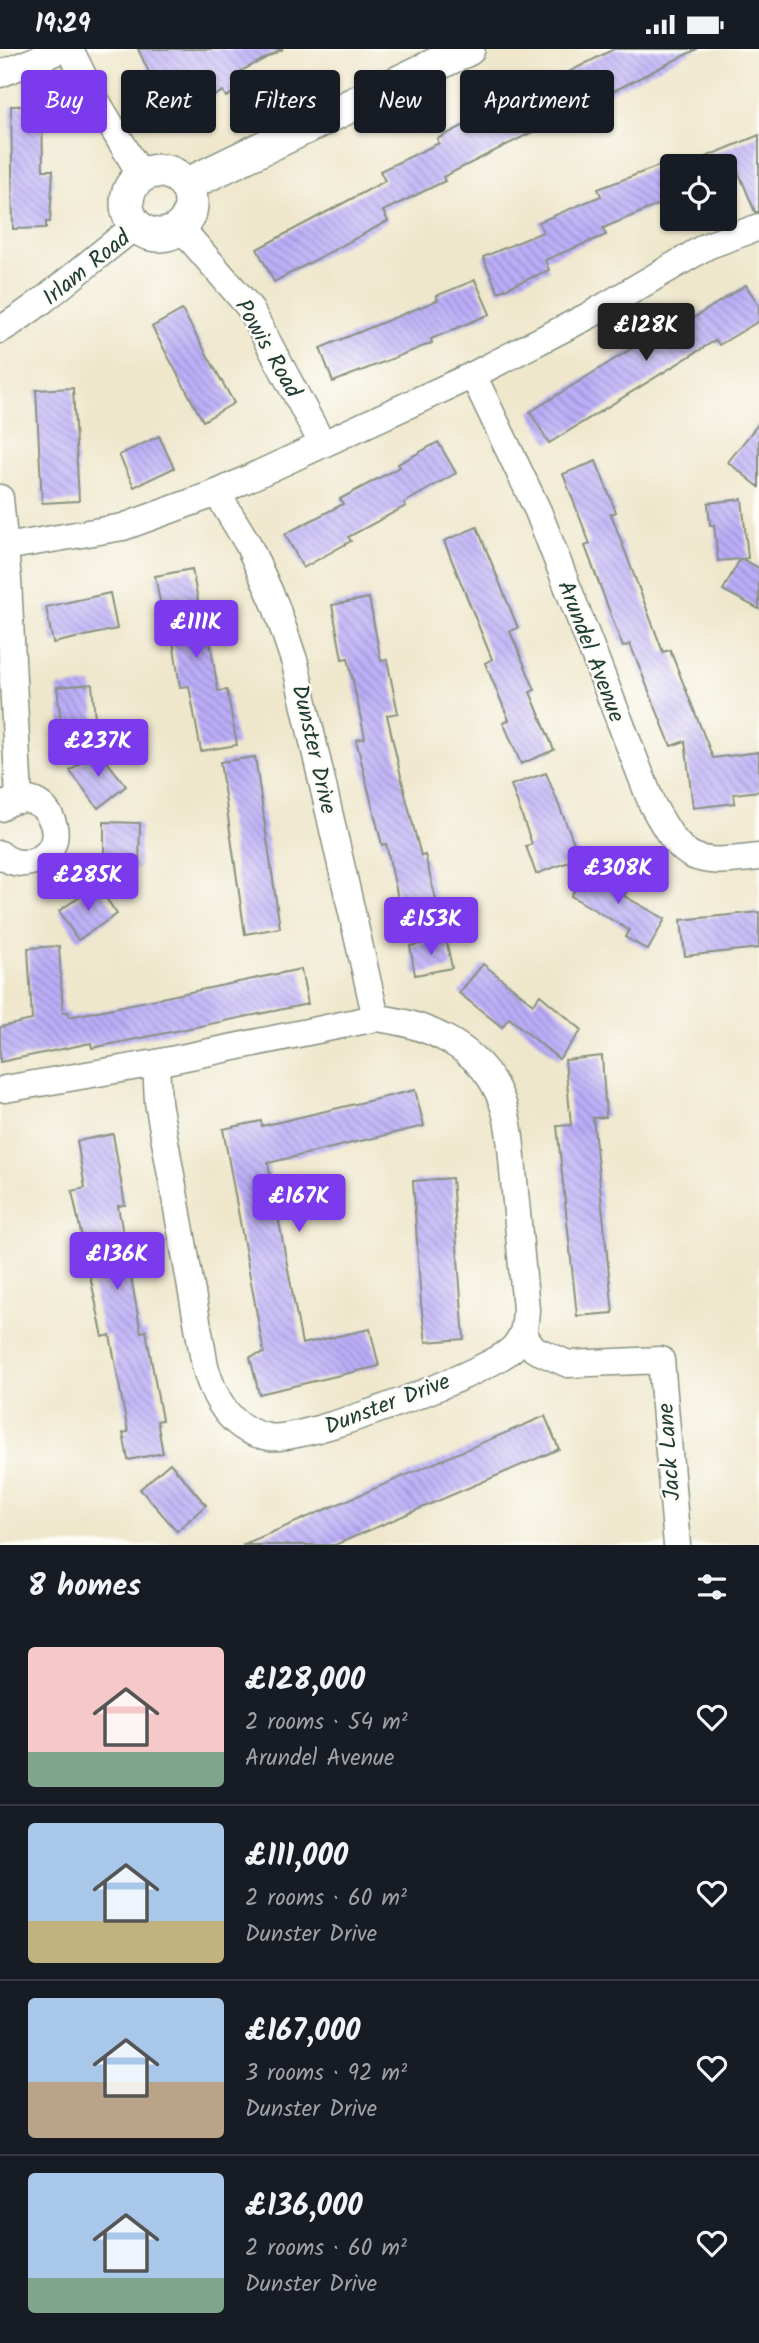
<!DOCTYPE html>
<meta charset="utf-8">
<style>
body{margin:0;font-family:Kalam,sans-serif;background:#242831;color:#f1f3f6;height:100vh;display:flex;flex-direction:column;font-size:26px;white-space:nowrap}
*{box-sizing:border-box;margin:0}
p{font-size:23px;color:#9ea1a6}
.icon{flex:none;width:38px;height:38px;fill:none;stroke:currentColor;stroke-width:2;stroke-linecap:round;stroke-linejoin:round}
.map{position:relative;height:1496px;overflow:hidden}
.details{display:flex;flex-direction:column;background:#171b24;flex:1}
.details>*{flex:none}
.banner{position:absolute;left:21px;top:21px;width:718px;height:63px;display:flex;gap:14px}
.fabs{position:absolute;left:660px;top:105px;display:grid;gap:14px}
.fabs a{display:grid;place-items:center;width:77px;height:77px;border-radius:7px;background:#171b24;box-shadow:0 2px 5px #0004;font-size:35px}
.price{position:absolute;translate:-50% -60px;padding:0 16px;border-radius:7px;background:#7c3aed;color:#fff;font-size:23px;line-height:46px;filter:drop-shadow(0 2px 4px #0008)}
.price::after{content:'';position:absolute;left:50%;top:42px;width:21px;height:16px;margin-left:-10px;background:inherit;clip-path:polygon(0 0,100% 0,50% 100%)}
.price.on{background:#222;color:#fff}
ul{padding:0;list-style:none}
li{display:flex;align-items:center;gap:21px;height:175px;padding:0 28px}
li+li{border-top:2px solid #363941}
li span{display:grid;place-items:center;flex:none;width:196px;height:140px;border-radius:7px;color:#555}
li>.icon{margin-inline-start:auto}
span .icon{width:84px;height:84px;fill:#fffc;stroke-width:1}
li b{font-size:30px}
h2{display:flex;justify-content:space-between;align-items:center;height:84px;padding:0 28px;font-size:30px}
.tag{padding:0 24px;border-radius:7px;background:#171b24;box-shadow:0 2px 5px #0004;font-size:24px;line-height:63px}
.tag.on{background:#7c3aed;color:#fff}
.status{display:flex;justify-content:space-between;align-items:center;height:49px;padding:0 35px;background:#171b24;direction:ltr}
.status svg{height:19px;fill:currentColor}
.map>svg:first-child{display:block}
.building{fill:url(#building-back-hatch)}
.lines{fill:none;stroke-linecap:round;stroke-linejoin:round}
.minor-casing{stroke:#879280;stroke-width:29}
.tertiary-casing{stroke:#879280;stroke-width:36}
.minor{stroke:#fff;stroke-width:26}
.tertiary{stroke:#fff;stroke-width:33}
.labels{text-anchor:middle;stroke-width:5;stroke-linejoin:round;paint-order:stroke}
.street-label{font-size:23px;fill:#1f3d34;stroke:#fdfcf7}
</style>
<div class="status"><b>19:29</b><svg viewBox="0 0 49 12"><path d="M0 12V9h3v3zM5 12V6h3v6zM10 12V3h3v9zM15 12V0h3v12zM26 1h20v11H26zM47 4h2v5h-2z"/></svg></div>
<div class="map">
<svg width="759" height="1496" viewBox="0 0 759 1496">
<defs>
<pattern id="building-back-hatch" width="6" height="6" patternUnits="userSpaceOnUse" patternTransform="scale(1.75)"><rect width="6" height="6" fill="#bbadf8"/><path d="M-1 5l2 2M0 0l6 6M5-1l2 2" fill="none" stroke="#978eca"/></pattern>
</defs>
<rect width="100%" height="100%" fill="#fdfcf7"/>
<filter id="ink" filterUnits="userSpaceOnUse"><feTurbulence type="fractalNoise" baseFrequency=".0143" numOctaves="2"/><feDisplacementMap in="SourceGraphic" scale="14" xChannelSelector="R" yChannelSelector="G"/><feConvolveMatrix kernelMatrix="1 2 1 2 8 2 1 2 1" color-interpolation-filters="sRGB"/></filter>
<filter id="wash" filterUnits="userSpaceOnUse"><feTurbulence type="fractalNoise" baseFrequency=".00686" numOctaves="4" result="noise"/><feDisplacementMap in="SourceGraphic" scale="28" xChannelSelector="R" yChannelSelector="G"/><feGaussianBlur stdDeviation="1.57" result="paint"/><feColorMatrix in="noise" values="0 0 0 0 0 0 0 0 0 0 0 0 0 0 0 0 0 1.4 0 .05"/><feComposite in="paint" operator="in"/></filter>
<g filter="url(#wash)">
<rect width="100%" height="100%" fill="#efe7cc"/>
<g id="blocks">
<g class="building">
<path d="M138,0h145l-42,22 7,14 -22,12 -3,-6 -62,32 -18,-34 11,-6z"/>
<path d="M614,0h83l-254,128 2,4 -62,30 5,10 -114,61 -17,-33 128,-68 -5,-10 59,-28 -2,-4z"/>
<path d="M42,56l1,65h10l-3,52h-4v6l-33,1 -2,-123z"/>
<path d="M759,86v77h-4l-19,-46h-52z"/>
<path d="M672,112v38l-69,29 3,7 -61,25 4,10 -51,22 -15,-35 60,-25 -4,-10 62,-26 -3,-7z"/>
<path d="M475,231l15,34 -59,25 1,4 -99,39 -13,-34 118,-48 -2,-4z"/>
<path d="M746,236l13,21v15l-40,24 -3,-5 -167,103 -19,-31 157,-98 3,6z"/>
<path d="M182,261l52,93 -31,18 -51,-94z"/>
<path d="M73,339l6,113 -37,2 -6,-113z"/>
<path d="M759,374v64l-31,-25z"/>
<path d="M159,387l15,32 -40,19 -15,-32z"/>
<path d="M438,393l18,31 -52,30 2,3 -58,31 3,4 -48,27 -18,-34 58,-30 -3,-5 60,-32 -2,-3z"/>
<path d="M596,412l20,51 -5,2 52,138 7,-2 43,108 46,-6v39l-25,3 1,9 -42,5 -8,-67 -14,5 -41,-102 -7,3 -38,-101 5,-2 -27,-70z"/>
<path d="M742,450l6,59 -6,1 17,9v41l-36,-19 17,-31 -22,2 -4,-36h-4l-2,-22z"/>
<path d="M477,478l41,101 -8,3 25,59 -5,2 24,58 -33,14 -18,-42 6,-2 -24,-57 7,-4 -48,-118z"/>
<path d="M192,520l10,53 -19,10 25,-4 10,63 9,-1 10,55 -36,6 -12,-65 -9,1 -10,-66 -6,2 -9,-47z"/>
<path d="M110,544l7,36 -64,14 -7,-36z"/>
<path d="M369,549l12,63 6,-1 11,53 -11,2 18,79 16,62 4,-1 12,49 -34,6 -3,-3 -14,-63 -4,1 -26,-105 9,-2 -17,-80 -6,1 -10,-54z"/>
<path d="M92,635l4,46 -34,3 -5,-46z"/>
<path d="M98,701l28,36 -28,22 -28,-37z"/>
<path d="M255,708l25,171 -35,6 -25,-172z"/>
<path d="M546,724l34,85 -44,16 -10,-28 6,-2 -21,-59z"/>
<path d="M104,773l36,1 -1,46h-35z"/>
<path d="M590,816l39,23 -5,8 41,23 -17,31 -23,-13 4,-7 -58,-34z"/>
<path d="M97,836l20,29 -39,26 -19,-29z"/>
<path d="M759,863v36l-74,8 -4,-36z"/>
<path d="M446,890l6,29 -37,7 -5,-29z"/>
<path d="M59,897l4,67 5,-1 1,5 232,-48 7,35 -216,44 -1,-5 -91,19v-35l32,-7 -4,-72z"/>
<path d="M483,915l50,40 7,-9 42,35 -23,29 -50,-41 -7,9 -43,-34z"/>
<path d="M602,1007l4,61 -13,1 20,195 -36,3 -20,-190 14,-1 -6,-65z"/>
<path d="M415,1041l9,36 -156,37 34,181 68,-15 9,37 -120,28 -9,-37 14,-4 -41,-224 38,-8 1,5z"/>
<path d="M113,1085l12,71 -7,1 23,126 5,-1 16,89 -5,1 6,32 -35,7 -5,-27 5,-1 -18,-97 -7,2 -31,-146 13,-3 -8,-47z"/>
<path d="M452,1129l12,161 -38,3 -5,-38 -8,-123z"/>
<path d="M545,1367l14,33 -224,96h-93z"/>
<path d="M170,1414l36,42 -29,26 -37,-42z"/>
</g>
</g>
</g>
<g filter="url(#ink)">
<use href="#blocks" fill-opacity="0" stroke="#879280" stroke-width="2"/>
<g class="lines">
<g class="minor-casing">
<g id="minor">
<path d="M70,0l21,43 50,83"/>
<path d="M0,25l63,-25"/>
<path d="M180,178l69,80 73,136"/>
<path d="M0,281c49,-30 90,-70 136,-104"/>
<path d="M473,326l65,136 114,293c32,59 41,61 107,53"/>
<path d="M217,444l31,51 27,60 20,59 81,355"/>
<path d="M0,449l8,82 11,220"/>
<path d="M5,498l118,-20 94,-34 256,-118 117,-60 117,-69 52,-19"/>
<path d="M0,759c46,-34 79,42 31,54 -12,3 -22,0 -31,-8"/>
<path d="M5,1040l151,-26 220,-45c47,5 101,27 122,74 13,26 13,60 16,89 4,42 8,85 12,128 -1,16 -1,26 -13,39 -22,24 -211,95 -244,89 -38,-6 -55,-38 -64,-71l-47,-264 -2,-39"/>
<path d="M524,1286l10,14 34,15 93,-4 16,185"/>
</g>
</g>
<g class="tertiary-casing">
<g id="tertiary">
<circle cx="159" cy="154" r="32"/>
<path d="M186,136l282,-136"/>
</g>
</g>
<use href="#minor" class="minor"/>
<use href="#tertiary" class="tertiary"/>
</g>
</g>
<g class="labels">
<g class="street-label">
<text transform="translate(86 218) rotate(-39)" y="8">Irlam Road</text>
<text transform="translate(269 299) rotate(60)" y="8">Powis Road</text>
<text transform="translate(592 602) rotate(69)" y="8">Arundel Avenue</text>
<text transform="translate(315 700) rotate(77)" y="8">Dunster Drive</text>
<text transform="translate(387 1354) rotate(-21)" y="8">Dunster Drive</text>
<text transform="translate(668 1403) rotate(-94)" y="8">Jack Lane</text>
</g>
</g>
</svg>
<div class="fabs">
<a><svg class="icon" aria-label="locate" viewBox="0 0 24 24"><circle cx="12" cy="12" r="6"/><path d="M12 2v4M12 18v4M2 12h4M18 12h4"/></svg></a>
</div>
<b class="price on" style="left:646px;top:314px">£128K</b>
<b class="price" style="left:196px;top:611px">£111K</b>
<b class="price" style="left:98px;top:730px">£237K</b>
<b class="price" style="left:618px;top:857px">£308K</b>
<b class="price" style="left:88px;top:864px">£285K</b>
<b class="price" style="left:431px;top:908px">£153K</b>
<b class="price" style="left:299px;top:1185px">£167K</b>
<b class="price" style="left:117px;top:1243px">£136K</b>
<div class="banner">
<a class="tag on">Buy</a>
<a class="tag">Rent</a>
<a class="tag">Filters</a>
<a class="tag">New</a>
<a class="tag">Apartment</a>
</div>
</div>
<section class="details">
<h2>8 homes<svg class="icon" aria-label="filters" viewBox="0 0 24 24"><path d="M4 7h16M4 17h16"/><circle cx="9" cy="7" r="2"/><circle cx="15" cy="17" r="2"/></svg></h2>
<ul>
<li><span style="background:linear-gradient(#f6c9c9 75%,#7fa58c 0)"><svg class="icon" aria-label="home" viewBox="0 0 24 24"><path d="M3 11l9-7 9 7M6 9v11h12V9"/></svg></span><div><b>£128,000</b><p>2 rooms · 54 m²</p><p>Arundel Avenue</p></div><svg class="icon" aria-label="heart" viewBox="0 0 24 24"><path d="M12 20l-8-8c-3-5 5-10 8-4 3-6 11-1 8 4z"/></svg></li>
<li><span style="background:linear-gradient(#a9c7e8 70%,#c2b280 0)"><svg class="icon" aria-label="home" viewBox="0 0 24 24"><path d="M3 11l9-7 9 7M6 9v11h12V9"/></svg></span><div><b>£111,000</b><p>2 rooms · 60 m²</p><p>Dunster Drive</p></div><svg class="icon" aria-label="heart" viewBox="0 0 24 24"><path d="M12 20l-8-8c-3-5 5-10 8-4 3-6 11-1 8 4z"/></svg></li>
<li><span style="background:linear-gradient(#a9c7e8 60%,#b9a48a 0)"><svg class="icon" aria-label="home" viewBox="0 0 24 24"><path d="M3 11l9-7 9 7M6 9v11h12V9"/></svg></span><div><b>£167,000</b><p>3 rooms · 92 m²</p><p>Dunster Drive</p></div><svg class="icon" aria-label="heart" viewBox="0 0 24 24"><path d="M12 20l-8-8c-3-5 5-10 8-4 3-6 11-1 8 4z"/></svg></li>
<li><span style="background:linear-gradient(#a9c7e8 75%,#7fa58c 0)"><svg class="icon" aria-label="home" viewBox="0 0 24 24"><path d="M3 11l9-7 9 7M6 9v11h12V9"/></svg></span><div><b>£136,000</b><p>2 rooms · 60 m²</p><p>Dunster Drive</p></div><svg class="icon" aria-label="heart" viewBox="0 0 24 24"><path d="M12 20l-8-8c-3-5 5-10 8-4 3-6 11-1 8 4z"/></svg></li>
</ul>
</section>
